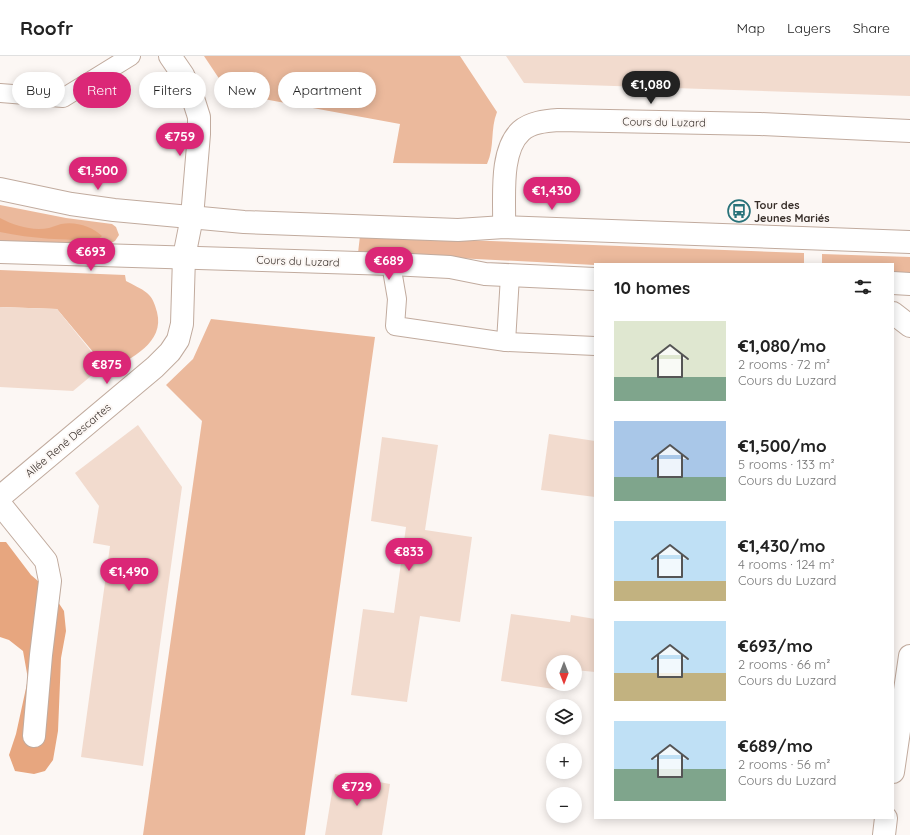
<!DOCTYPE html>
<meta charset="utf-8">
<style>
body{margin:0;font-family:Quicksand,sans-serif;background:#f6f6f6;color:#222;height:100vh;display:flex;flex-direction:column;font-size:15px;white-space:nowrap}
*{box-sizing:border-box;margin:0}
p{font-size:13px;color:#767676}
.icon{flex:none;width:22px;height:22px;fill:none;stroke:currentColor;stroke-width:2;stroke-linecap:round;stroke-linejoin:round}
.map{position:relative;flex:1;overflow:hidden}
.panel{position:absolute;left:594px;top:207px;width:300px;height:556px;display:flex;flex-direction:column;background:#fff;border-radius:0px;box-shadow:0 2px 10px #0003}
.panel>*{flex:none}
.banner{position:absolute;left:12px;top:16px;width:380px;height:36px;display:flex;gap:8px}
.needle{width:26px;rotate:180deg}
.tools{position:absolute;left:546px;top:599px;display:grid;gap:8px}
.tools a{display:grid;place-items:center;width:36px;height:36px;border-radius:50%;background:#fff;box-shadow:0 2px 10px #0003;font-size:20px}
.price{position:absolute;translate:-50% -34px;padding:0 9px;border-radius:14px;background:#db2777;color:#fff;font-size:13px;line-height:26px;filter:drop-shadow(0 1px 2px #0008)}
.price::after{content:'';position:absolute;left:50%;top:24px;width:12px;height:9px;margin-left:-6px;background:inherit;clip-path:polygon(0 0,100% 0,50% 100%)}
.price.on{background:#222;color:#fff}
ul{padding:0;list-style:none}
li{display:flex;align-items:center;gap:12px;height:100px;padding:0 20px}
li span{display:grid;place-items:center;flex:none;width:112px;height:80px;border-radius:0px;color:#555}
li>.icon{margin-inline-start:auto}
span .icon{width:48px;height:48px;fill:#fffc;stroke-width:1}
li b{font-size:17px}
h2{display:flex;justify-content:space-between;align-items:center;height:48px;padding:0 20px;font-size:17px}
.pill{padding:0 14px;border-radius:18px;background:#fff;box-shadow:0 2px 10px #0003;font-size:14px;line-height:36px}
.pill.on{background:#db2777;color:#fff}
header{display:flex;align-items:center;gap:24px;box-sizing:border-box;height:56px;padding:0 20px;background:#fff;border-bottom:1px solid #e0e0e0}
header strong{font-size:19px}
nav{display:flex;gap:22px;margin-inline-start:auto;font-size:14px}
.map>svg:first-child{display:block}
.green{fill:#ebb99c}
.forest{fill:#e7a67f}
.building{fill:#f2dbce}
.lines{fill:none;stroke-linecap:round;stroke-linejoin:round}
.lane-casing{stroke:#c1ab9e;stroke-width:20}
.street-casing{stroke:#c1ab9e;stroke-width:24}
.lane{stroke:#fff;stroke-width:18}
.street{stroke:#fff;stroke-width:22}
.labels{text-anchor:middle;stroke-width:4;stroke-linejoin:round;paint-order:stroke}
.street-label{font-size:11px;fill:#372e29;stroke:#fcf7f4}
.poi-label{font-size:11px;font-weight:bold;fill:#372e29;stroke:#fcf7f4;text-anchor:start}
</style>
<header>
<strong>Roofr</strong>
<nav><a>Map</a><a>Layers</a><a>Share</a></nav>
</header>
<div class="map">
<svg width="910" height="779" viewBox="0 0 910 779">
<rect width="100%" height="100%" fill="#fcf7f4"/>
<g class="green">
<path d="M204,0h256l37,56c-7,17 -2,35 -10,52l-94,-1 7,-39 -169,-31 -5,-4z"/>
<path d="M0,149l66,13 46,6 4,3 3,8 -4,6 -8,4 -107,-4z"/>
<path d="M360,180l444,17v11h-209v1l-237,-12z"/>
<path d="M822,198l88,3v19h-17v-12h-71z"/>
<path d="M0,214l125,5 1,6c7,4 15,7 21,12 6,5 8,12 10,19 8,31 -26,46 -48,59l-52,-62 -57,-2z"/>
<path d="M211,263l164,18 -70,498h-162l59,-414 -36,-36 27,-26z"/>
</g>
<g class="forest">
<path d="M0,162c15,8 32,13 49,10 4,-1 8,-3 12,-4 14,-3 31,2 41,12l-5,4c-32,0 -65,-1 -97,-8z"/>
<path d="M0,486h6l25,33 21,18 12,18 2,20 -5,27 -3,73 -5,29 -8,11 -11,3 -19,-3 -6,-16 7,-21 12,-55 -5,-28 -14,-11 -9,-3z"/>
</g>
<g class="building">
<path d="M506,0h404v40l-386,-13z"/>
<path d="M0,251l57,2 46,57 -30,25 -73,-4z"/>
<path d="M138,369l44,62 -39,279 -62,-9 29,-211 -17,-3 6,-37 -24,-33z"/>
<path d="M549,378l46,7v56l-54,-7z"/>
<path d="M382,381l56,8 -13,85 47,7 -12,85 -40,-6 -13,86 -56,-7 12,-86 31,4 12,-86 -35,-6z"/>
<path d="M511,558l59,8 1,-7 24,4v53l-20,-2v-8h-22v22h8l-1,6 -59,-9z"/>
<path d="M335,718l55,10 -8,51h-57z"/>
</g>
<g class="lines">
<g class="lane-casing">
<g id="lane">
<path d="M0,37l63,5 68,-42"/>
<path d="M391,208l6,35 -2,27 111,16 89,4"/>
<path d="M506,286l4,-66"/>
</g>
</g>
<g class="street-casing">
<g id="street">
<path d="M0,133l71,15 43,6 130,12 214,8 46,-3 406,15"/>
<path d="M504,171c1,-28 -5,-76 17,-96 10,-9 25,-10 38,-11l201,4 150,7"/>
<path d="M0,196l391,12 59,3 35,7 110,5"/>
<path d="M893,227l17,1"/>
<path d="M893,257l17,13"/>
<path d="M0,441l155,-130 15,-15 8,-12 4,-16 2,-67 8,-40 7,-83v-17l-7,-22 -9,-20 -13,-19"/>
<path d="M0,448l46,57 4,20 -9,74 -7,81"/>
<path d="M893,716l17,-116"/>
<path d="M884,779l2,-17"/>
</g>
</g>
<use href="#lane" class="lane"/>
<use href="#street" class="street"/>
</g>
<defs>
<g id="bus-ring" transform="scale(1.15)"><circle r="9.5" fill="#fcf7f4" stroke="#29737a" stroke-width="1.5"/><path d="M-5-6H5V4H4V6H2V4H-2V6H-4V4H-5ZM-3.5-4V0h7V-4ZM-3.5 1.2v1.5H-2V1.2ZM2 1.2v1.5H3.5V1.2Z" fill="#29737a"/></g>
</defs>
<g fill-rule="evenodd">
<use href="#bus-ring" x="739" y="155"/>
</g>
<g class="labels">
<g class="street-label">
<text transform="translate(664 66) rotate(1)" y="4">Cours du Luzard</text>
<text transform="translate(298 205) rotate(2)" y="4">Cours du Luzard</text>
<text transform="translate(68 384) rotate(-40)" y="4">Allée René Descartes</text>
</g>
<g class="poi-label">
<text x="754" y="153">Tour des<tspan x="754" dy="13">Jeunes Mariés</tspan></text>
</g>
</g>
</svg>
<div class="tools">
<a><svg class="needle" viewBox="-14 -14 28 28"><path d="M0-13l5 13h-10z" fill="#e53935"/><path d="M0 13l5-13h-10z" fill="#767676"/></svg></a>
<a><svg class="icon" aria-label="layers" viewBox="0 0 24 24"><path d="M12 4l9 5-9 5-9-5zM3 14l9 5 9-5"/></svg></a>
<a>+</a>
<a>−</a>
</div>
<b class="price on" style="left:651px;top:49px">€1,080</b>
<b class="price" style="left:180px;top:101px">€759</b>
<b class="price" style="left:98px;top:135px">€1,500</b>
<b class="price" style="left:552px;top:155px">€1,430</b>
<b class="price" style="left:91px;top:216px">€693</b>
<b class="price" style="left:389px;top:225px">€689</b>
<b class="price" style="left:107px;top:329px">€875</b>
<b class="price" style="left:409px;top:516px">€833</b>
<b class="price" style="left:129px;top:536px">€1,490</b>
<b class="price" style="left:357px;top:751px">€729</b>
<div class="banner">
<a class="pill">Buy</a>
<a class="pill on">Rent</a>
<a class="pill">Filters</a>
<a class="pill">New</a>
<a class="pill">Apartment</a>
</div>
<section class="panel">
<h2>10 homes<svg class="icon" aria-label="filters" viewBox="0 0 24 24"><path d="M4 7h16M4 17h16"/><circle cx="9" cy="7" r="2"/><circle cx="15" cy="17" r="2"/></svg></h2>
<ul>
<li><span style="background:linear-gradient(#dfe7d0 70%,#7fa58c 0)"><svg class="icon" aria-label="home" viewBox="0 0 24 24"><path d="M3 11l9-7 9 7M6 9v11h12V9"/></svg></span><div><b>€1,080/mo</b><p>2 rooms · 72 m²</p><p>Cours du Luzard</p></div></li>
<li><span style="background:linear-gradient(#a9c7e8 70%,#7fa58c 0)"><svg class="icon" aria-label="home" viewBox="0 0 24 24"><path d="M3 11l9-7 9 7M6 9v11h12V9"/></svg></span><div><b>€1,500/mo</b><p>5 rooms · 133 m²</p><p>Cours du Luzard</p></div></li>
<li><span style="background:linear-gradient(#bfe0f5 75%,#c2b280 0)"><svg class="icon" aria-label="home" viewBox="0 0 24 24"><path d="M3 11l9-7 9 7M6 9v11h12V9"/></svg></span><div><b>€1,430/mo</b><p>4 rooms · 124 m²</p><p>Cours du Luzard</p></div></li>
<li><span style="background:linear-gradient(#bfe0f5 65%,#c2b280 0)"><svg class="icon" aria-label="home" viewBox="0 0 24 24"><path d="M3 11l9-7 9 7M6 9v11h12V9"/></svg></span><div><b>€693/mo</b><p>2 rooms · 66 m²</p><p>Cours du Luzard</p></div></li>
<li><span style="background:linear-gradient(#bfe0f5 60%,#7fa58c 0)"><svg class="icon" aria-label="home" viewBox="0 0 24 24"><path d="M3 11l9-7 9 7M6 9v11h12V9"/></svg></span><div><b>€689/mo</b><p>2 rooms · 56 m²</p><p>Cours du Luzard</p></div></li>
</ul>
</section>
</div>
